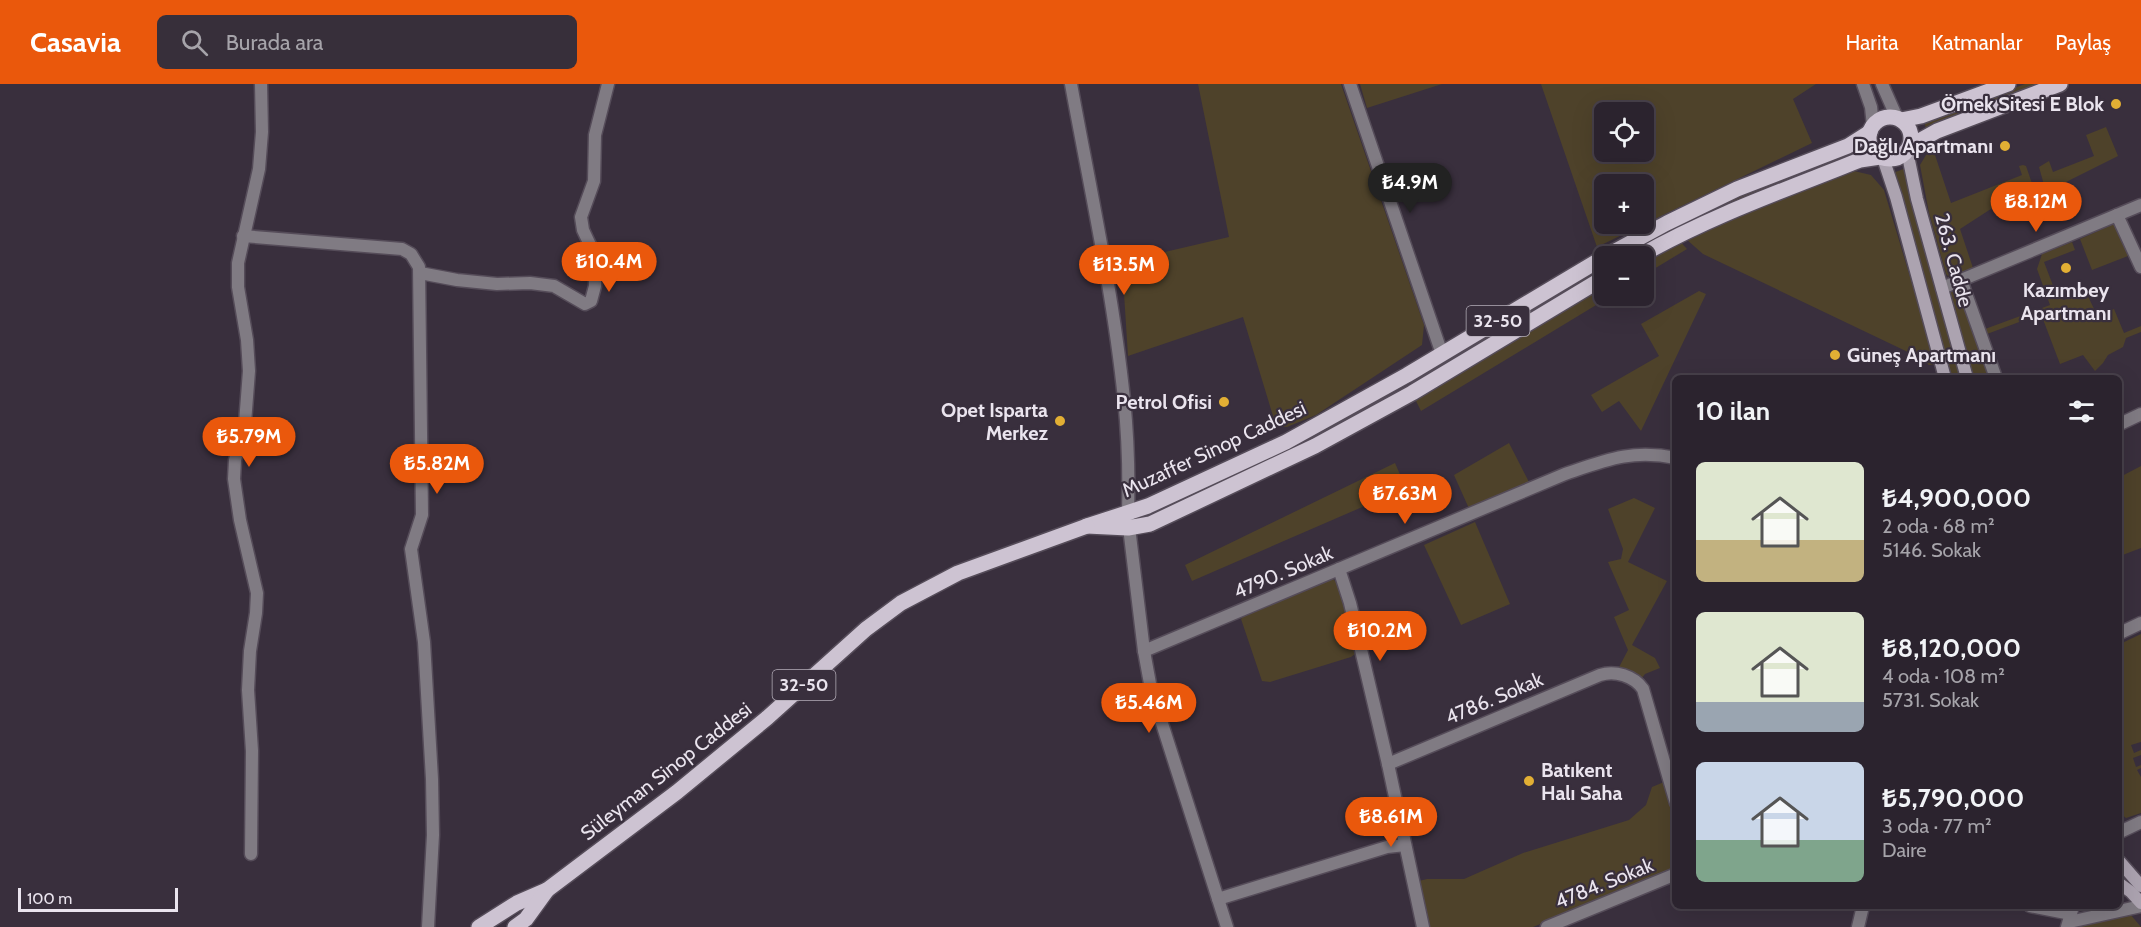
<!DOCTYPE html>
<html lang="tr">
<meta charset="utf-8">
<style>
body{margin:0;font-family:Cabin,sans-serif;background:#372f3a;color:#f1f3f6;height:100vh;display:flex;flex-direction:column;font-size:22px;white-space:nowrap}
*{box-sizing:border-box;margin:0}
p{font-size:20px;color:#a6a4aa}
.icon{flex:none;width:33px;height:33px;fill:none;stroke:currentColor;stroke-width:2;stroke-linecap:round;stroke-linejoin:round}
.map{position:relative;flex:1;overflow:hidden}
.side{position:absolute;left:1672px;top:291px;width:450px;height:534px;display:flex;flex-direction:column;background:#2b232e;border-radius:9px;box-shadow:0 6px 24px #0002,0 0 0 2px #47404a}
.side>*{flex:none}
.tools{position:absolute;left:1594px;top:18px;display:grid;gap:12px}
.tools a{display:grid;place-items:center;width:60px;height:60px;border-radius:9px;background:#2b232e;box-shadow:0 6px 24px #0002,0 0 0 2px #47404a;font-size:30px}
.scale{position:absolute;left:18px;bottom:15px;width:160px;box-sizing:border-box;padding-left:6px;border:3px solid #eae4ee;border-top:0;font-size:16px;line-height:21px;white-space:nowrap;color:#eae4ee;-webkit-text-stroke:4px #392f3d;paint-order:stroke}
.price{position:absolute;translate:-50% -51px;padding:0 14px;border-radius:21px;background:#ea580c;color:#fff;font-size:20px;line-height:39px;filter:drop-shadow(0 2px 3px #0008)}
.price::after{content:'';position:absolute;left:50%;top:36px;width:18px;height:14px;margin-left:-9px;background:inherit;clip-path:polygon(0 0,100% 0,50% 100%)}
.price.active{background:#222;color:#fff}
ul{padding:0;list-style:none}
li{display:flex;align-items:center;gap:18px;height:150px;padding:0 24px}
li span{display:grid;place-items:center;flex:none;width:168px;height:120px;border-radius:9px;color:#555}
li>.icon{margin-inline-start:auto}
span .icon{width:72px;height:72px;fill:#fffc;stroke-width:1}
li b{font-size:26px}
h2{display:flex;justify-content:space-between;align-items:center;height:72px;padding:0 24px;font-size:26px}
header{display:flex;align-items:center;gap:36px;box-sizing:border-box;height:84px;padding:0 30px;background:#ea580c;color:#fff}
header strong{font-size:28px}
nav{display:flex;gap:33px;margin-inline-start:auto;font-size:21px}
.search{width:420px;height:54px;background:#372f3a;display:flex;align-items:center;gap:15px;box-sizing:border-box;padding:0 21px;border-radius:9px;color:#a6a4aa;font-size:22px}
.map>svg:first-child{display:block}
.green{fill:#4e422a;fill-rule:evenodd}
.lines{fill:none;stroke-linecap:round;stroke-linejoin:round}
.minor-casing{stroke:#554c59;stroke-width:15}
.tertiary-casing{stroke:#554c59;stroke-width:15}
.secondary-casing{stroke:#554c59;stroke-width:15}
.primary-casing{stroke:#554c59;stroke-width:18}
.minor{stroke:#807b83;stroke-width:12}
.tertiary{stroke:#807b83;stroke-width:12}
.secondary{stroke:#aca3b0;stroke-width:12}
.primary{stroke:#cdc3d2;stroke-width:15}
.poi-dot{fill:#e2af34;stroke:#392f3d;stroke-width:2}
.labels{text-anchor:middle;stroke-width:4.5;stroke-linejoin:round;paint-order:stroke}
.shield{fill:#392f3d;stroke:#b5aeb9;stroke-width:1.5}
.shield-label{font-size:18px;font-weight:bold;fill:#eae4ee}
.poi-label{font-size:20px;font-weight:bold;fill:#eae4ee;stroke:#392f3d;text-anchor:end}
.street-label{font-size:20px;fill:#eae4ee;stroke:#392f3d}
</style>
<header>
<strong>Casavia</strong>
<div class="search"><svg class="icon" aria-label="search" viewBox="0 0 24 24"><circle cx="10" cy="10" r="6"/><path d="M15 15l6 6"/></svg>Burada ara</div>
<nav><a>Harita</a><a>Katmanlar</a><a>Paylaş</a></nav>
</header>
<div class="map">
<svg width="2141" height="843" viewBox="0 0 2141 843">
<rect width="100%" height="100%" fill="#392f3d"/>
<g class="green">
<path d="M1198,0h143l83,241 -2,20 -106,70 -29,12 -11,-1 -33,-109 -115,39 -6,-94 107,-25z"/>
<path d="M1360,0h82l-75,24z"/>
<path d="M1541,0h275l-23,15 19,44 -215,104zM1644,28v40h-39v-40zM1644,100v40h-39v-40z"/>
<path d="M2025,0h18l-117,44 -2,-6z"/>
<path d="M2106,43l12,29 -72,36 -7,-25 10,-6 4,11 41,-16 -8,-21z"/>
<path d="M1936,64l-1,7 16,48 71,-28 -3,-9 4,-1 3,1 10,29 -18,-1 -7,2 -51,33 13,39 -21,8 -3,1 -3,-3 -17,-61 -9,-48 6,-10z"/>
<path d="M1853,66l3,6 -183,76 -3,-5 40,-19z"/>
<path d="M1906,84l55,210h-10l-58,-205z"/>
<path d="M1854,87l17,4 13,15 52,174 -7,1 -17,-11 -209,-100 -17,-15 34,-16z"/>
<path d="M2114,140l14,32 -36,14 -12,-31z"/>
<path d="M1676,153l11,12 -43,26v-19z"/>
<path d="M2072,158l3,8 -31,12 13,34 7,4 22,-8 9,19 7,3 12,-5 10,24 17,-7v6l-15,6 -3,9 -15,8 -5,8 -8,8 -12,-16 -23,9 -19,-50 -54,20 -2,-5 65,-24 -13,-36 5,-15z"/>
<path d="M1605,193v19h6l-190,115 -9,-18z"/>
<path d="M1954,204l5,5 30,85h-16l-24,-85z"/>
<path d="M1699,207l7,3 -65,137 -22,-30 -17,11 -11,-17 68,-39 -18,-32z"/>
<path d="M1509,359l23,45 -61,25 -17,-38z"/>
<path d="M1395,379l11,25 -214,93 -7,-16z"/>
<path d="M2141,382v82l-21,8v-79z"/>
<path d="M1634,414l21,10 -27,54 39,19 -35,64 23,13 5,10 -15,6 -7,9 -22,-10 12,-23 -14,-33 15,-7 -21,-48 13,-3 2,-10 -15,-40z"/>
<path d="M1475,438l35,82 -49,21 -37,-80z"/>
<path d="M1333,495c11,8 19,59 22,75l-4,3 -81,25 -8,-1 -21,-62 4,-4z"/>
<path d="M2141,550v108l-10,3 3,8 7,-3v5l-8,3 3,9 5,-2v3l-4,2 4,7v36l-15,5 -6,-5v-169z"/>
<path d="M1664,698l11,42v44l-142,59h-105l-9,-46 8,-2h37l59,-26 106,-33 17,-15 6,-18z"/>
<path d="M2130,830l11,13h-68z"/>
</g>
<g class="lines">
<g class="minor-casing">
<g id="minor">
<path d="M1071,0c19,104 42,209 53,315 4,38 5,76 4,114"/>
<path d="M1350,0l92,270"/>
<path d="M2117,131l24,52"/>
<path d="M243,152l159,13 9,5 8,13 3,248 -11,34 13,93 8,137 1,56 -5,92"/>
<path d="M420,189l37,7 40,4 33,-1 24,3 31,18 6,-3 4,-15v-20l-4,-19 -8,-17 -2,-13 13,-36 1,-46 13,-51"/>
<path d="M1961,196l35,98"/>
<path d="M1942,204l199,-83"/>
<path d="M2120,340l21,-10"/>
<path d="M1339,485l11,34 38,161 35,163"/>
<path d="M2120,549l21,-10"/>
<path d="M1144,567l421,-177c41,-14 67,-25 111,-16"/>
<path d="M1388,680l212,-89c15,-5 34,1 43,14l33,114"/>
<path d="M2120,748l21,-10"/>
<path d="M251,770l1,-103 -4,-61 2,-39 6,-38 1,-20 -17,-73 -6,-41 1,-19 10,-37 4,-52 -2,-31 -9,-53v-24l21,-94 3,-37 -1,-48"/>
<path d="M1218,815l169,-52 18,-2"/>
<path d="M2030,822l41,8"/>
<path d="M2069,838l72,-16"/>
<path d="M1547,843l129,-53"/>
<path d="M1858,843l5,-21"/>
</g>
</g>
<g class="tertiary-casing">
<g id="tertiary">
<path d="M1863,0l8,23 2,19"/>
<path d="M1882,0l15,34"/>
<path d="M1128,435l16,132 7,38 76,238"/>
<path d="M2067,843l5,-17"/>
</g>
</g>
<g class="secondary-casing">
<g id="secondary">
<path d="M1907,67l10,48 50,179"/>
<path d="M1883,74l13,39 49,181"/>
<path d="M2120,778l21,24"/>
<path d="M2120,800l11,8 10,11"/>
</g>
</g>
<g class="primary-casing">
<g id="primary">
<circle cx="1890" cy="54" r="21"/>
<path d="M1901,36l20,-4 87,-32"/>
<path d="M1910,62l27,-15 123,-47"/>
<path d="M1640,172c70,-40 145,-66 220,-96l20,-3"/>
<path d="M1605,193l-193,116 -97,53 -165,78 -22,4 -41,-2 61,-20 138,-64 121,-67 199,-119 61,-33 70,-34 111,-43 22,-14"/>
<path d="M479,843l38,-24 30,-13 130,-98 90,-74 99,-89 35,-26 57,-30 129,-47"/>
<path d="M515,843l11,-8 21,-29"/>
</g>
</g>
<use href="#minor" class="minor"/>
<use href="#tertiary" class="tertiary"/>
<use href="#secondary" class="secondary"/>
<use href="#primary" class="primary"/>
</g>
<g class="poi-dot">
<circle cx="2116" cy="20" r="6"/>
<circle cx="2005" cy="62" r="6"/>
<circle cx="2066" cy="184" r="6"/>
<circle cx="1835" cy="271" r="6"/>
<circle cx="1224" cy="318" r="6"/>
<circle cx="1060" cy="337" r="6"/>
<circle cx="1529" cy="697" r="6"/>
</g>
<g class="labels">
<g class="shield">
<rect x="1466.5" y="222" width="63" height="30" rx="4.5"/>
<rect x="772.5" y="586" width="63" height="30" rx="4.5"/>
</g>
<g class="shield-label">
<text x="1498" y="243">32-50</text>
<text x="804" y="607">32-50</text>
</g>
<g class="poi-label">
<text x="2104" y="27">Örnek Sitesi E Blok</text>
<text x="1993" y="69">Dağlı Apartmanı</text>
<text x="2066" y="213" text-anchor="middle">Kazımbey<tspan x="2066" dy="23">Apartmanı</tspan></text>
<text x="1847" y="278" text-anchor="start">Güneş Apartmanı</text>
<text x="1212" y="325">Petrol Ofisi</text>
<text x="1048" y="333">Opet Isparta<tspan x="1048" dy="23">Merkez</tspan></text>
<text x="1541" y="693" text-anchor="start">Batıkent<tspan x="1541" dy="23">Halı Saha</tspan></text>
</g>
<g class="street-label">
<text transform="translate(1954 176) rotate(75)" y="7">263. Cadde</text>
<text transform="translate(1214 365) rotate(-25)" y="7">Muzaffer Sinop Caddesi</text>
<text transform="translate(1283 488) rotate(-23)" y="7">4790. Sokak</text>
<text transform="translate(1494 614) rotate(-23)" y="7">4786. Sokak</text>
<text transform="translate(666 687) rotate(-38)" y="7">Süleyman Sinop Caddesi</text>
<text transform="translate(1604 799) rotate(-22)" y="7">4784. Sokak</text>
</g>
</g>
</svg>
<div class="tools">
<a><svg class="icon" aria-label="locate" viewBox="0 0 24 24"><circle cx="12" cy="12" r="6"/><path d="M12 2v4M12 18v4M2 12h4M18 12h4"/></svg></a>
<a>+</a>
<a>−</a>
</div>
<div class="scale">100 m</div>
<b class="price active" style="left:1410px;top:130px">₺4.9M</b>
<b class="price" style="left:2036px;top:149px">₺8.12M</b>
<b class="price" style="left:609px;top:209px">₺10.4M</b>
<b class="price" style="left:1124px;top:212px">₺13.5M</b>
<b class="price" style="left:249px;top:384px">₺5.79M</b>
<b class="price" style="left:437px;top:411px">₺5.82M</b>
<b class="price" style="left:1405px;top:441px">₺7.63M</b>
<b class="price" style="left:1380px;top:578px">₺10.2M</b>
<b class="price" style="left:1149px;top:650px">₺5.46M</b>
<b class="price" style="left:1391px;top:764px">₺8.61M</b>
<section class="side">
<h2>10 ilan<svg class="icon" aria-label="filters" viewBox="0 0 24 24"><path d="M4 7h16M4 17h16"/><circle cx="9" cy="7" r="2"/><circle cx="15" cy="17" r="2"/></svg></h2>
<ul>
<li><span style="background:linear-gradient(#dfe7d0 65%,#c2b280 0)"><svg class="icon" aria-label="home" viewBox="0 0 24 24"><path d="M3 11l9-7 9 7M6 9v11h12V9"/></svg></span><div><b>₺4,900,000</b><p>2 oda · 68 m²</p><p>5146. Sokak</p></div></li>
<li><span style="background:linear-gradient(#dfe7d0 75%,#9aa5b1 0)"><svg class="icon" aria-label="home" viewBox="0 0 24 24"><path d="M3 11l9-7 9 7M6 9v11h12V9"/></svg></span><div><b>₺8,120,000</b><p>4 oda · 108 m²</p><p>5731. Sokak</p></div></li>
<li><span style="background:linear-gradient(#c9d6e8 65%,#7fa58c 0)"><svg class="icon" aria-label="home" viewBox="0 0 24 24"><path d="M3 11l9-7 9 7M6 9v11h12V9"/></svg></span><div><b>₺5,790,000</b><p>3 oda · 77 m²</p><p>Daire</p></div></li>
</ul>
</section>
</div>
